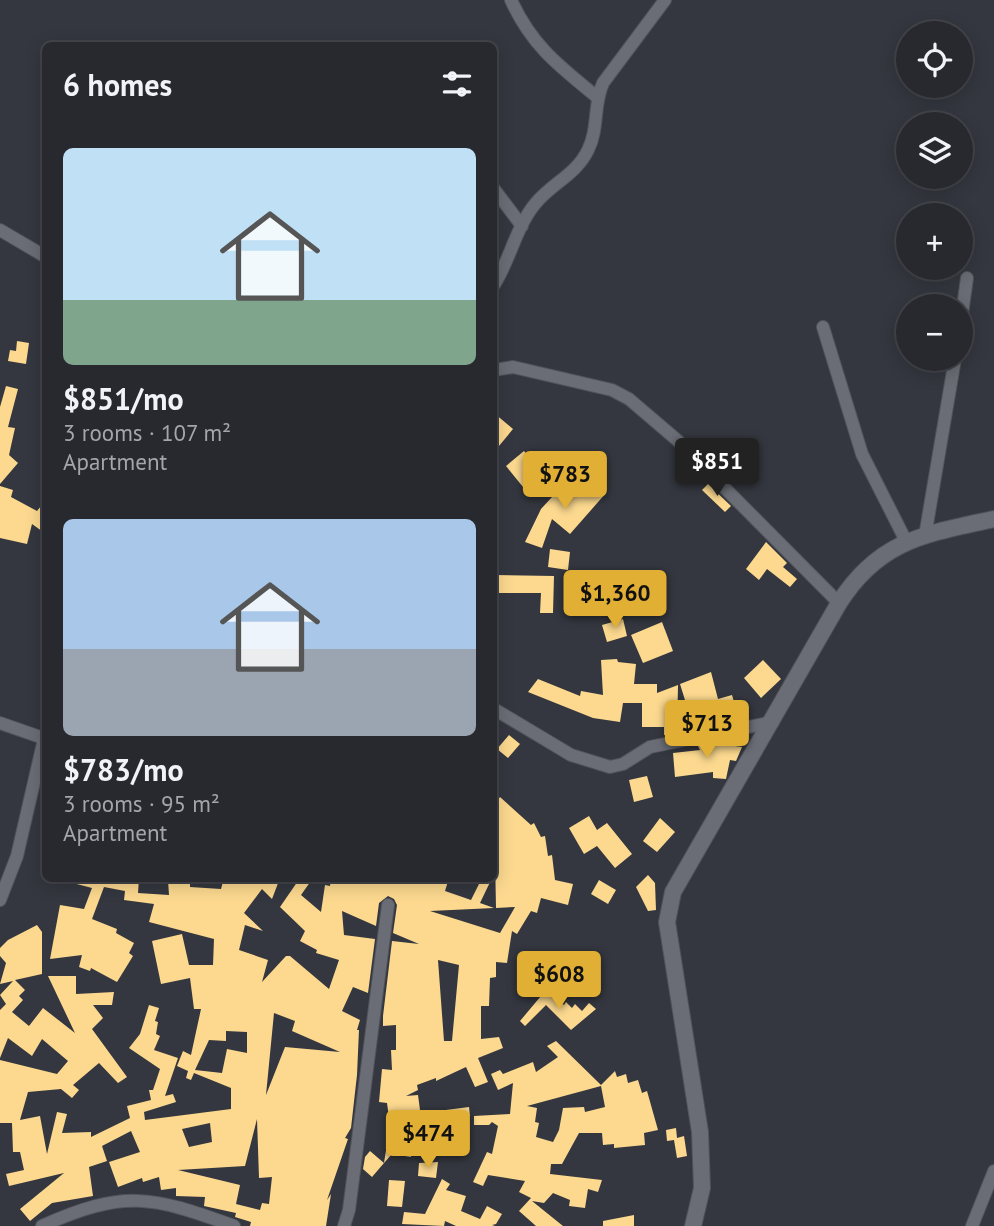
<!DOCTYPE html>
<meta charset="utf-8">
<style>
body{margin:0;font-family:"PT Sans",sans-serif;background:#2f3137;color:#f1f3f6;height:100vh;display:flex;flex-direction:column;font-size:26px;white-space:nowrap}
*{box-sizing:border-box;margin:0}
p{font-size:23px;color:#a4a6aa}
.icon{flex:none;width:38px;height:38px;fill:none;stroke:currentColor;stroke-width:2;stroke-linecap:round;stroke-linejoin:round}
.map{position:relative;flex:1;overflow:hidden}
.side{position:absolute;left:42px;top:42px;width:455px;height:840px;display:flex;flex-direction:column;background:#27292f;border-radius:10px;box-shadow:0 4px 18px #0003,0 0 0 2px #43454b}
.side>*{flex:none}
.fabs{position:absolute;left:896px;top:21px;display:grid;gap:14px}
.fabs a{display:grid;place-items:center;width:77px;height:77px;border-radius:50%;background:#27292f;box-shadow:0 4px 18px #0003,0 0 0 2px #43454b;font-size:35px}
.price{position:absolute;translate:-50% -60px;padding:0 16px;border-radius:7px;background:#e1af34;color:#111;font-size:23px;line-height:46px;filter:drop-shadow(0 2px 4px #0008)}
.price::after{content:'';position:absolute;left:50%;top:42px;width:21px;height:16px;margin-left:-10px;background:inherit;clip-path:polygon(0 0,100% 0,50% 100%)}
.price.selected{background:#222;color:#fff}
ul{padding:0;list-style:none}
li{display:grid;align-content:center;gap:14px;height:371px;padding:0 21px}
li span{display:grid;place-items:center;height:217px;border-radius:10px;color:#555}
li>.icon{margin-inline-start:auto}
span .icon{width:126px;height:126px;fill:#fffc;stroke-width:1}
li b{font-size:30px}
h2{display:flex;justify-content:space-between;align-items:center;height:84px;padding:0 21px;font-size:30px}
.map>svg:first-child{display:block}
.building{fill:#fcd98f;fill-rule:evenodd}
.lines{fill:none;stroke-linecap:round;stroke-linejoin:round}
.minor-casing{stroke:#51535a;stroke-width:14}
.tertiary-casing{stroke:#51535a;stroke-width:18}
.minor{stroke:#6b6d76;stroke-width:12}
.tertiary{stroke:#6b6d76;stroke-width:16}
</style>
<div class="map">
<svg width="994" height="1226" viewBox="0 0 994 1226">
<rect width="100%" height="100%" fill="#34373f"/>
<g class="building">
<path d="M17,341l12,2 -3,21 -18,-3 2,-11 6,1z"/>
<path d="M6,386l12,3 -10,38 7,1 -6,27 9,8 -18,21v-77z"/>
<path d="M494,413l19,16 -19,23z"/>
<path d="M524,451l17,21 -18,15 -17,-21z"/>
<path d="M588,477l18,16 -36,41 -18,-15 -10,29 -17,-6 16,-33 11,-12 9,-7 9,8z"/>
<path d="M708,484l23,22 -6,6 -23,-22z"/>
<path d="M0,486l13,4 -2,7 26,14 9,-11v34l-14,-10 -5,20 -27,-6z"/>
<path d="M766,542l21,21 -4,4 14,12 -7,8 -23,-18 -8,11 -13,-11z"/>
<path d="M550,549l20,3 -2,18 -20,-3z"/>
<path d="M494,575l60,1 -1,37h-13l1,-20h-47z"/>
<path d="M623,619l4,17 -20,6 -5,-17z"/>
<path d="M662,622l11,29 -30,12 -12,-28z"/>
<path d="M617,659l1,3 18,2 -2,20h23v9l21,-8 -1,48 -13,2v-8h-22v-24h-19l-3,19 -27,-4 -65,-26 10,-13 42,17 1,-5 22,4 -2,-35z"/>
<path d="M763,660l18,19 -20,19 -17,-20z"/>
<path d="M711,672l7,27 14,-4 7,24 -45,10 -14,-45z"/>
<path d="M509,735l11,9 -12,14 -11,-9z"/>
<path d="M727,740l1,5 14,2 -6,14 -6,-1 -4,19 -13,-1v-6l-38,5 -2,-24 27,-3 -2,-4z"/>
<path d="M647,776l6,21 -19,5 -5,-22z"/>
<path d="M500,797l31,28 3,-2 7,14 4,-1 3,20 4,-1 3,25 18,4 -5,21 -27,-7 -4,15 -6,-2 -14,23 -5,-3 -5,32 -11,-1v15l-6,1 -1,28h-8v33l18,-2 4,11 -25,10 10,24 -13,5 -9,-20 -30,14v-3l-19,7 1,5 -12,6 12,-1 2,15 -7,3 1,5 7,3 2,17 -9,-1 -3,20 -19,-3 -8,9 6,-38 -3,-22 -8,-1 3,-33 10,1 -1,-20h5v-25l-13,1v-10l9,-75 27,3 -26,-11 4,-28 -3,-6 -6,-3 -9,7 -3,23 -34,-15 2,24 31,4 -7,54 -15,-6 -11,24 18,9 -3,10h2l-2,45 -6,53 -6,10 3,1 -21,61 4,-6 -5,32h-76l1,-4 -16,-5 1,-4 -32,-7 1,-9 -29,-1v-8l-15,2 -2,-13 -16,5 -1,-4 -24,9 -9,-25 31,-10 -9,-21 -29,15 5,15 -18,6 4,29 -41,7 -22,18 -10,-12 44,-36 -55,13 -3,-12 18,-4 -4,-18h-7l-1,-29h-12v-63l57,14 11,-13 -26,-22 -10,17 -24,-18 -8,20v-48l6,-6 -6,-9 13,-14 -13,3 6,-21 -6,-7v-8l8,-8 29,-15 5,7v42l-27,6 10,10 -6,6 4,4 -11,12 17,14 14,-18 32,25 -27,-57h28v18l38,-2 -2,13h-19l10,13 -11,11 35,48 -9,6 -19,-20 -26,22 6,5 -7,8 -11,-9 -33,3 -8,28 20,-4 7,38 10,-42 10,2 -5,19 29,-1v5l39,-19 -3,-12 24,-6 -2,-10h4l7,-21 -31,-21 11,-14 9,-29 10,3 -4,13 3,1 -2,12 4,2 -6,14 24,8 -13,38 8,-2 3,8 -32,10 1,8 86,-11v-21l-37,-15 -3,7 -5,-2 2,-7 -11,-5 6,-15 8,4 10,-46h-7l-4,-31 -29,6 -9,-43 30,-7 7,31h24l1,-26 -65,-17 5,-18 -30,-4 1,-9 -21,-4 -12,32 25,10 -1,4 18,10 -5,10 4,3 -16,26 -26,-14 -1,3 -11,-4 3,-12 -32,4 10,-54 24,4 8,-21 -23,-6 1,-4h69l-1,15 31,2 -1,-15 22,-2v9l31,2 3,-11h56l-8,21 -10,-10 -18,24 19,18 -18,-6 -6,25 29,10 -6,22 24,-26h4l39,33 10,-29 -23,-7 1,-3 -17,-9 5,-10 -25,-24 20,-29h13l-12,17 20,17 4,-27 5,1 1,-8h118l-4,13 26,9 11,-22h10l-12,25 14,5 -64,3 70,22 15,-26 -19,1 -2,-102zM438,960l21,5 -7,76h-8zM274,1013l21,8 -3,10 48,21 -55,-5 -19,48zM226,1031l21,1v21l-20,-4 -5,24 -27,-3 14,-30 17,1zM257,1119l2,59 13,-1 -3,27 -7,-1 -2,7 -24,-6 4,-19 -62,-15 67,-4zM210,1123l2,19 -23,5 -7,-18z"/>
<path d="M589,816l8,14 10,-7 25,31 -17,14 -18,-22 -13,8 -15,-26z"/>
<path d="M660,818l15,14 -18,20 -14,-11z"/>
<path d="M648,875l7,8 1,27 -8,1 -12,-24z"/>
<path d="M599,880l17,10 -8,14 -17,-10z"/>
<path d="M546,990l18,15 2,-3 6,6 3,-4 7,7 7,-8 7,6 -25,21 -25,-25 -21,21 -5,-5z"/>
<path d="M556,1041l45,44 14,-14 2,6 9,-3 2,9 10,-3 4,13 5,-2 11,39 -14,3 1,12 -31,3v-4l-11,1 -1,-12h-23l-17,31h-11l-1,10 52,6 -4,12 -10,-3 -3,19 -16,-2 1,-6 -17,-7 -9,10 -12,-2 31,25h-27l-17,-15 12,-13 -12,-6 6,-11 -37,-6 -5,11 -10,-4 14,-30 5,2 6,-28 -6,-4 -3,3h-15v-9l36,-2 3,-31 -15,7 -7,-16 9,-4 3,4 30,-12 3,10 22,-15 -11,-11zM601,1086l4,21 -20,5 -1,-5 -21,1 -4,22 -6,12 -17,-5 3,-14 -4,-1 2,-14 -10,-2z"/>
<path d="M469,1107l1,9 -31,5 -1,-10z"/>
<path d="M676,1128l1,10 7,-2 3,20 -10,2 -3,-18 -7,1 -1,-11z"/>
<path d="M370,1151l14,12 -12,14 -9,-8 2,-12z"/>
<path d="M438,1162l-2,16 -18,-2 1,-13z"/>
<path d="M442,1179l8,5 -4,6 20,6 -5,15 19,8 7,-13 15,8 -6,10 -4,1 3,1h-39l-11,-5 -1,5 -42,-2 2,-12 21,2z"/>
<path d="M389,1180l16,1 -3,26 -15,-1z"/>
<path d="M634,1215v11h-31v-5z"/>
</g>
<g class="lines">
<g class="minor-casing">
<g id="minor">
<path d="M511,0c21,46 48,66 86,97"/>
<path d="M494,189l28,37"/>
<path d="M0,230l46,27"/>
<path d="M494,285c16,-25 22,-58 41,-81 17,-21 41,-29 53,-54 11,-22 5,-45 15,-67l62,-83"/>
<path d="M961,321l6,-43"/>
<path d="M823,327l39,127 45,89"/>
<path d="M494,370l19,-3 99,23 17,9 48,41 162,163"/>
<path d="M925,536l30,-177"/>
<path d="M494,709l77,46 39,12 13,-3 27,-17 123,-25"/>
<path d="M0,723l46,16"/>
<path d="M0,900l17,-44 27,-117"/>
<path d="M42,1226c82,-37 110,-30 192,0"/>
<path d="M344,1226l5,-16 39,-305"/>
<path d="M972,1226l22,-55"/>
</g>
</g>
<g class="tertiary-casing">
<path id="tertiary" d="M693,1226l9,-38 -2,-56 -33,-210 6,-30 166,-289c40,-63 86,-69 155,-84"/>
</g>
<use href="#minor" class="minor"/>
<use href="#tertiary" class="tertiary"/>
</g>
</svg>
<div class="fabs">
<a><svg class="icon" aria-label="locate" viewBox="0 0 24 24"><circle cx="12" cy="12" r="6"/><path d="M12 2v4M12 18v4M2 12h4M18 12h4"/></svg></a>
<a><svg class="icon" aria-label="layers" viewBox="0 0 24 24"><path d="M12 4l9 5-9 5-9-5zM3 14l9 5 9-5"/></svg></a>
<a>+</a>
<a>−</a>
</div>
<b class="price selected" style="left:717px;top:498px">$851</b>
<b class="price" style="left:565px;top:511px">$783</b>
<b class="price" style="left:615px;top:630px">$1,360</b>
<b class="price" style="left:707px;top:760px">$713</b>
<b class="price" style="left:559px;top:1011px">$608</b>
<b class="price" style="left:428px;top:1170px">$474</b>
<section class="side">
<h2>6 homes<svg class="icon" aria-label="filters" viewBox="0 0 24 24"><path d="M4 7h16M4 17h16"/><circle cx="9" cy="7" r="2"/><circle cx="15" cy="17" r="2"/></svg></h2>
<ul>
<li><span style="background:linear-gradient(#bfe0f5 70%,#7fa58c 0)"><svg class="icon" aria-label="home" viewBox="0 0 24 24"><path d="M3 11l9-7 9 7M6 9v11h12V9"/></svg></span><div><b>$851/mo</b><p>3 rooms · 107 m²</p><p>Apartment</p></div></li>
<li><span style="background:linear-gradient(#a9c7e8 60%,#9aa5b1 0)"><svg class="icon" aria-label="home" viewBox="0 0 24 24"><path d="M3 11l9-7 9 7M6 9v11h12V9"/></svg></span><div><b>$783/mo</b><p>3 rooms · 95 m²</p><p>Apartment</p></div></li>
</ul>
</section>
</div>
